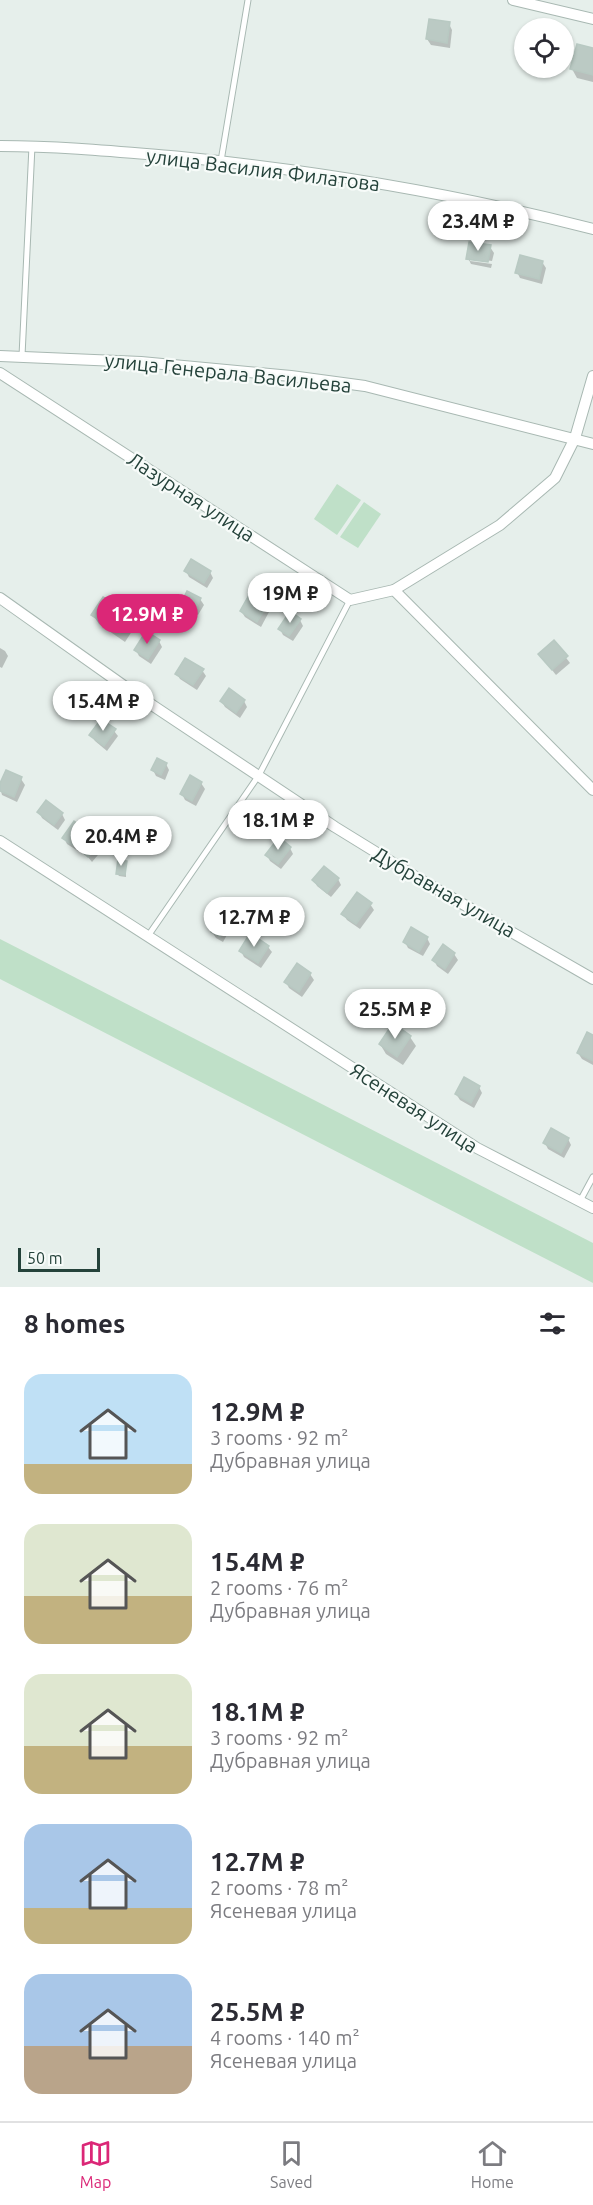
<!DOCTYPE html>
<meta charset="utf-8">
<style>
body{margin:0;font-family:Ubuntu,sans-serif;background:#f2f2f3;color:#2b2b33;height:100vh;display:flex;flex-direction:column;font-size:22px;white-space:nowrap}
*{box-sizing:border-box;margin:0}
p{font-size:20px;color:#7c7c81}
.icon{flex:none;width:33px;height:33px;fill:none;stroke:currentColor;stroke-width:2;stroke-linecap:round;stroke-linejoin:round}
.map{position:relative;height:1287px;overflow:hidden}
.details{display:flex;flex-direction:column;background:#fff;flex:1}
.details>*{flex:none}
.tools{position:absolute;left:514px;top:18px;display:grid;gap:12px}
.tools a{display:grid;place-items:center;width:60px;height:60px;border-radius:50%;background:#fff;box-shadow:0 2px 4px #0004;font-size:30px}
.scale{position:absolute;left:18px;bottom:15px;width:82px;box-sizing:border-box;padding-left:6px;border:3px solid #24423a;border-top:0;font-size:16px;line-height:21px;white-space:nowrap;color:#24423a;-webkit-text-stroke:4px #f7fbf9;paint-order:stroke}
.price{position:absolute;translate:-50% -51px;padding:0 14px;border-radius:21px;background:#fff;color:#222;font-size:20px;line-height:39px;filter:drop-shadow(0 2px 3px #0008)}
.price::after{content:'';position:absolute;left:50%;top:36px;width:18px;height:14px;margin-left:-9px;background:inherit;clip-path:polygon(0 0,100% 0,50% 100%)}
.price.selected{background:#db2777;color:#fff}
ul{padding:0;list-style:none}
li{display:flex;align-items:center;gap:18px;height:150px;padding:0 24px}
li span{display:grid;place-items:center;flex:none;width:168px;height:120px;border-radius:18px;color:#555}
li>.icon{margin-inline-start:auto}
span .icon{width:72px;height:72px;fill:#fffc;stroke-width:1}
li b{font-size:26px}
h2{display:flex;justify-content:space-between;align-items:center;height:72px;padding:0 24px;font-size:26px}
.menu{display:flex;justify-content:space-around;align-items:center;height:84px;border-top:2px solid #e1e1e2;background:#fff;font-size:16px;color:#7c7c81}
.menu a{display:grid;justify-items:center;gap:3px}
.menu .selected{color:#db2777}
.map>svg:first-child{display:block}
.green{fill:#bfe0c8}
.shadow{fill:#0003}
.building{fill:#bbcac4;stroke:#b8c9c2;stroke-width:1.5}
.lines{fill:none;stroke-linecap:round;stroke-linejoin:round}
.lane-casing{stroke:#a8b8b2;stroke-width:7}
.street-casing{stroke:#a8b8b2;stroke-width:12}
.lane{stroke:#fff;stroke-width:5}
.street{stroke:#fff;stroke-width:10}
.labels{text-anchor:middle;stroke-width:4.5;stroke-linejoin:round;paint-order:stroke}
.street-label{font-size:20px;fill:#24423a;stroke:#f7fbf9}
</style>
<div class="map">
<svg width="593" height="1287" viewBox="0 0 593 1287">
<rect width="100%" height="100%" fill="#e6efeb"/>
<g class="green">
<path d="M337,484l24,16 -24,35 -23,-16z"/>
<path d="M364,502l17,12 -23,34 -18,-11z"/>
<path d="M0,939l593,304v40l-593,-304z"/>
</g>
<g class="shadow">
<path d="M449,24l3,6 -2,18 -19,-3 -4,-6z"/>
<path d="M593,49v33l-16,-4 -5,-9z"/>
<path d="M490,247l4,6 -2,8 -22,-3v3l22,3 -1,4 -20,-4 -3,-6z"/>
<path d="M542,262l4,6 -4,16 -22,-6 -3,-6z"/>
<path d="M186,571l24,1 3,6 -6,10 -18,-11z"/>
<path d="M200,599l4,6 -6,10 -12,-6 -3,-6z"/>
<path d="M266,606l3,6 -8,15 -16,-10 -4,-6z"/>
<path d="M93,615l37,1 6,9 -11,17 -26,-18z"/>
<path d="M300,620l3,6 -10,15 -10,-6 -3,-6z"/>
<path d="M159,641l3,6 -11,17 -12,-8 -3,-6z"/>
<path d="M554,642l16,21 -14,12 -16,-20z"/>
<path d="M0,648l5,3 3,5 -6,12 -2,-1z"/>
<path d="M202,670l4,6 -9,14 -17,-11 -3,-5z"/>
<path d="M244,701l3,6 -7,11 -15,-11 -3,-5z"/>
<path d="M114,731l4,5 -11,15 -12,-10 -4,-6z"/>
<path d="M166,764l3,6 -4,10 -9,-4 -3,-6z"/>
<path d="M191,777l10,6 4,6 -9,17 -11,-6 -3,-6z"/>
<path d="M21,779l4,6 -8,17 -15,-7 -2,-8z"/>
<path d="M39,812l23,2 3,6 -7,10 -16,-12z"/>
<path d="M85,831l3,6 -10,14 -11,-7 -3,-6z"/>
<path d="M100,843l3,6 -11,13 -9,-11z"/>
<path d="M290,848l3,6 -12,15 -11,-8 -3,-6z"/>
<path d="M126,862v15l-7,-1 -2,-3z"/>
<path d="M338,879l3,6 -10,12 -14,-11 -3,-6z"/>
<path d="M370,904l4,6 -14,19 -13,-9 -4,-6z"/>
<path d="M228,920l4,6 -9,16 -7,-4 -4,-6z"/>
<path d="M427,938l3,6 -7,12 -15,-8 -3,-6z"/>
<path d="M268,947l4,5 -11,16 -17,-11 -3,-6z"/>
<path d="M454,954l4,6 -10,14 -11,-8 -3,-6z"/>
<path d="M310,974l4,6 -12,17 -13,-9 -3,-6z"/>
<path d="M410,1037l6,9 -13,19 -17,-11 -6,-10z"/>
<path d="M593,1037v28l-11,-6 -4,-6z"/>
<path d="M479,1087l3,6 -8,15 -14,-8 -4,-6z"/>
<path d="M568,1139l3,6 -7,13 -16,-9 -3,-6z"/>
</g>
<g class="building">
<path d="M429,19l21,3 -3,21 -21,-4z"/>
<path d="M577,44l16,4v27l-23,-6z"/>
<path d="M469,242l22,3 -3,17 -22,-3z"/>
<path d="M520,255l23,6 -4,18 -24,-6z"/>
<path d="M191,559l20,12 -7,12 -20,-12z"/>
<path d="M187,591l14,7 -6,12 -14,-7z"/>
<path d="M249,595l18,10 -10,17 -17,-11z"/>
<path d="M103,597l28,18 -11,18 -29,-18z"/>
<path d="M290,611l11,8 -12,17 -11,-7z"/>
<path d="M146,631l14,9 -12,19 -14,-9z"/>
<path d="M554,640l14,16 -16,14 -14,-16z"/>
<path d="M185,658l19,11 -11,16 -18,-11z"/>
<path d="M229,688l16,12 -9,13 -16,-12z"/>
<path d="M101,719l15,10 -12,17 -15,-11z"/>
<path d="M157,758l10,5 -6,12 -10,-5z"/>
<path d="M6,770l16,7 -8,20 -14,-6v-8z"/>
<path d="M190,775l12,7 -10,19 -12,-7z"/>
<path d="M46,800l17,13 -9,12 -17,-13z"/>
<path d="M74,821l12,9 -12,16 -12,-8z"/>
<path d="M93,836l8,6 -13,15 -7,-6z"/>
<path d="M279,837l12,10 -13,17 -13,-9z"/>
<path d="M118,859l9,2 -2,14 -9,-1z"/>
<path d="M324,866l15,12 -12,15 -15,-13z"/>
<path d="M357,892l15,11 -16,21 -15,-10z"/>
<path d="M220,914l9,5 -9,18 -9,-5z"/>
<path d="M411,927l17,10 -9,15 -16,-10z"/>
<path d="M250,933l19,13 -11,17 -19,-12z"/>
<path d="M443,944l12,9 -10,16 -13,-9z"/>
<path d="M297,963l14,10 -12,19 -15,-10z"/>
<path d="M393,1023l18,13 -14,21 -18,-13z"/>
<path d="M587,1032l6,3v26l-16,-8z"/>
<path d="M464,1077l16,9 -9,17 -16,-9z"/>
<path d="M551,1128l18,10 -8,15 -18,-10z"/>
</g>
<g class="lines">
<g class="lane-casing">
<g id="lane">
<path d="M221,161l27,-161"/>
<path d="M22,356l10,-210"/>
<path d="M148,936l111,-161 91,-175"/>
<path d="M580,1201l13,-24"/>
</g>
</g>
<g class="street-casing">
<g id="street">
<path d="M513,0l80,19"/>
<path d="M0,146c61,0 121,6 181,11 139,14 277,37 412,72"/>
<path d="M0,356l141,6 150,14 74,10 228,58"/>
<path d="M0,373l350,227 44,-10 106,-65 55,-47 20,-40 18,-62"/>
<path d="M394,590l199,200"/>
<path d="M0,598l134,95 201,134 86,53 172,99"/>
<path d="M0,841l477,307 116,60"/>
</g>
</g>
<use href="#lane" class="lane"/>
<use href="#street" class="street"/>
</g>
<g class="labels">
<g class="street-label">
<text transform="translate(263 170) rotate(7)" y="7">улица Василия Филатова</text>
<text transform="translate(228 373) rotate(6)" y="7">улица Генерала Васильева</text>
<text transform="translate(191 497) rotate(33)" y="7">Лазурная улица</text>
<text transform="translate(444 892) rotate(30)" y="7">Дубравная улица</text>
<text transform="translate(414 1108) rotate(33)" y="7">Ясеневая улица</text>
</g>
</g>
</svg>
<div class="tools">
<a><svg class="icon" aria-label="locate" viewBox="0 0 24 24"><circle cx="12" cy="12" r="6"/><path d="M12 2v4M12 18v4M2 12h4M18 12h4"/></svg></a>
</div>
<div class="scale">50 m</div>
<b class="price" style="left:478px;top:252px">23.4M ₽</b>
<b class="price" style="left:290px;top:624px">19M ₽</b>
<b class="price selected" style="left:147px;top:645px">12.9M ₽</b>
<b class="price" style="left:103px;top:732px">15.4M ₽</b>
<b class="price" style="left:278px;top:851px">18.1M ₽</b>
<b class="price" style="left:121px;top:867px">20.4M ₽</b>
<b class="price" style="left:254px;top:948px">12.7M ₽</b>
<b class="price" style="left:395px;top:1040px">25.5M ₽</b>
</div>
<section class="details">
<h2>8 homes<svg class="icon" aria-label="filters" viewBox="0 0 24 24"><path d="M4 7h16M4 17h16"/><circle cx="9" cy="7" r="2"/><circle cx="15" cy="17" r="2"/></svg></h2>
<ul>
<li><span style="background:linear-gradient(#bfe0f5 75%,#c2b280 0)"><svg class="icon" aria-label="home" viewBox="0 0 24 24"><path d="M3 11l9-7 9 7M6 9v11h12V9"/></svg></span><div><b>12.9M ₽</b><p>3 rooms · 92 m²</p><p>Дубравная улица</p></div></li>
<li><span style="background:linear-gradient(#dfe7d0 60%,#c2b280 0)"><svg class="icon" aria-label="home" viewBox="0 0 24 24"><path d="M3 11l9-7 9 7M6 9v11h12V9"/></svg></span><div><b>15.4M ₽</b><p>2 rooms · 76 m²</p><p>Дубравная улица</p></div></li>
<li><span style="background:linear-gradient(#dfe7d0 60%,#c2b280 0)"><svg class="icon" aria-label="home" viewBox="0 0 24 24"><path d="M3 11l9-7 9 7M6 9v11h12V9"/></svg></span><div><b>18.1M ₽</b><p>3 rooms · 92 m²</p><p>Дубравная улица</p></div></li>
<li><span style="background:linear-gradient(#a9c7e8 70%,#c2b280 0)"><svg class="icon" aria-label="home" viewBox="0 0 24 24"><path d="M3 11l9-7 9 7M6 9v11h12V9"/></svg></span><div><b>12.7M ₽</b><p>2 rooms · 78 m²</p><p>Ясеневая улица</p></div></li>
<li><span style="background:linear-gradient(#a9c7e8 60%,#b9a48a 0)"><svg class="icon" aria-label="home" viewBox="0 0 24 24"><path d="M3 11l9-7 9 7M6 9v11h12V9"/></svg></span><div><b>25.5M ₽</b><p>4 rooms · 140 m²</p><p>Ясеневая улица</p></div></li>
</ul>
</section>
<nav class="menu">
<a class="selected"><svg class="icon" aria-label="map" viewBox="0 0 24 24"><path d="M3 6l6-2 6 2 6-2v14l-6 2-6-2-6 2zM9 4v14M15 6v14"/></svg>Map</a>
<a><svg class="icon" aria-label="saved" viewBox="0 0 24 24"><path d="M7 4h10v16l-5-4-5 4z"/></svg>Saved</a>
<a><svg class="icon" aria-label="home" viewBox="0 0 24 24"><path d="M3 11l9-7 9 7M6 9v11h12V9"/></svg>Home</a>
</nav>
